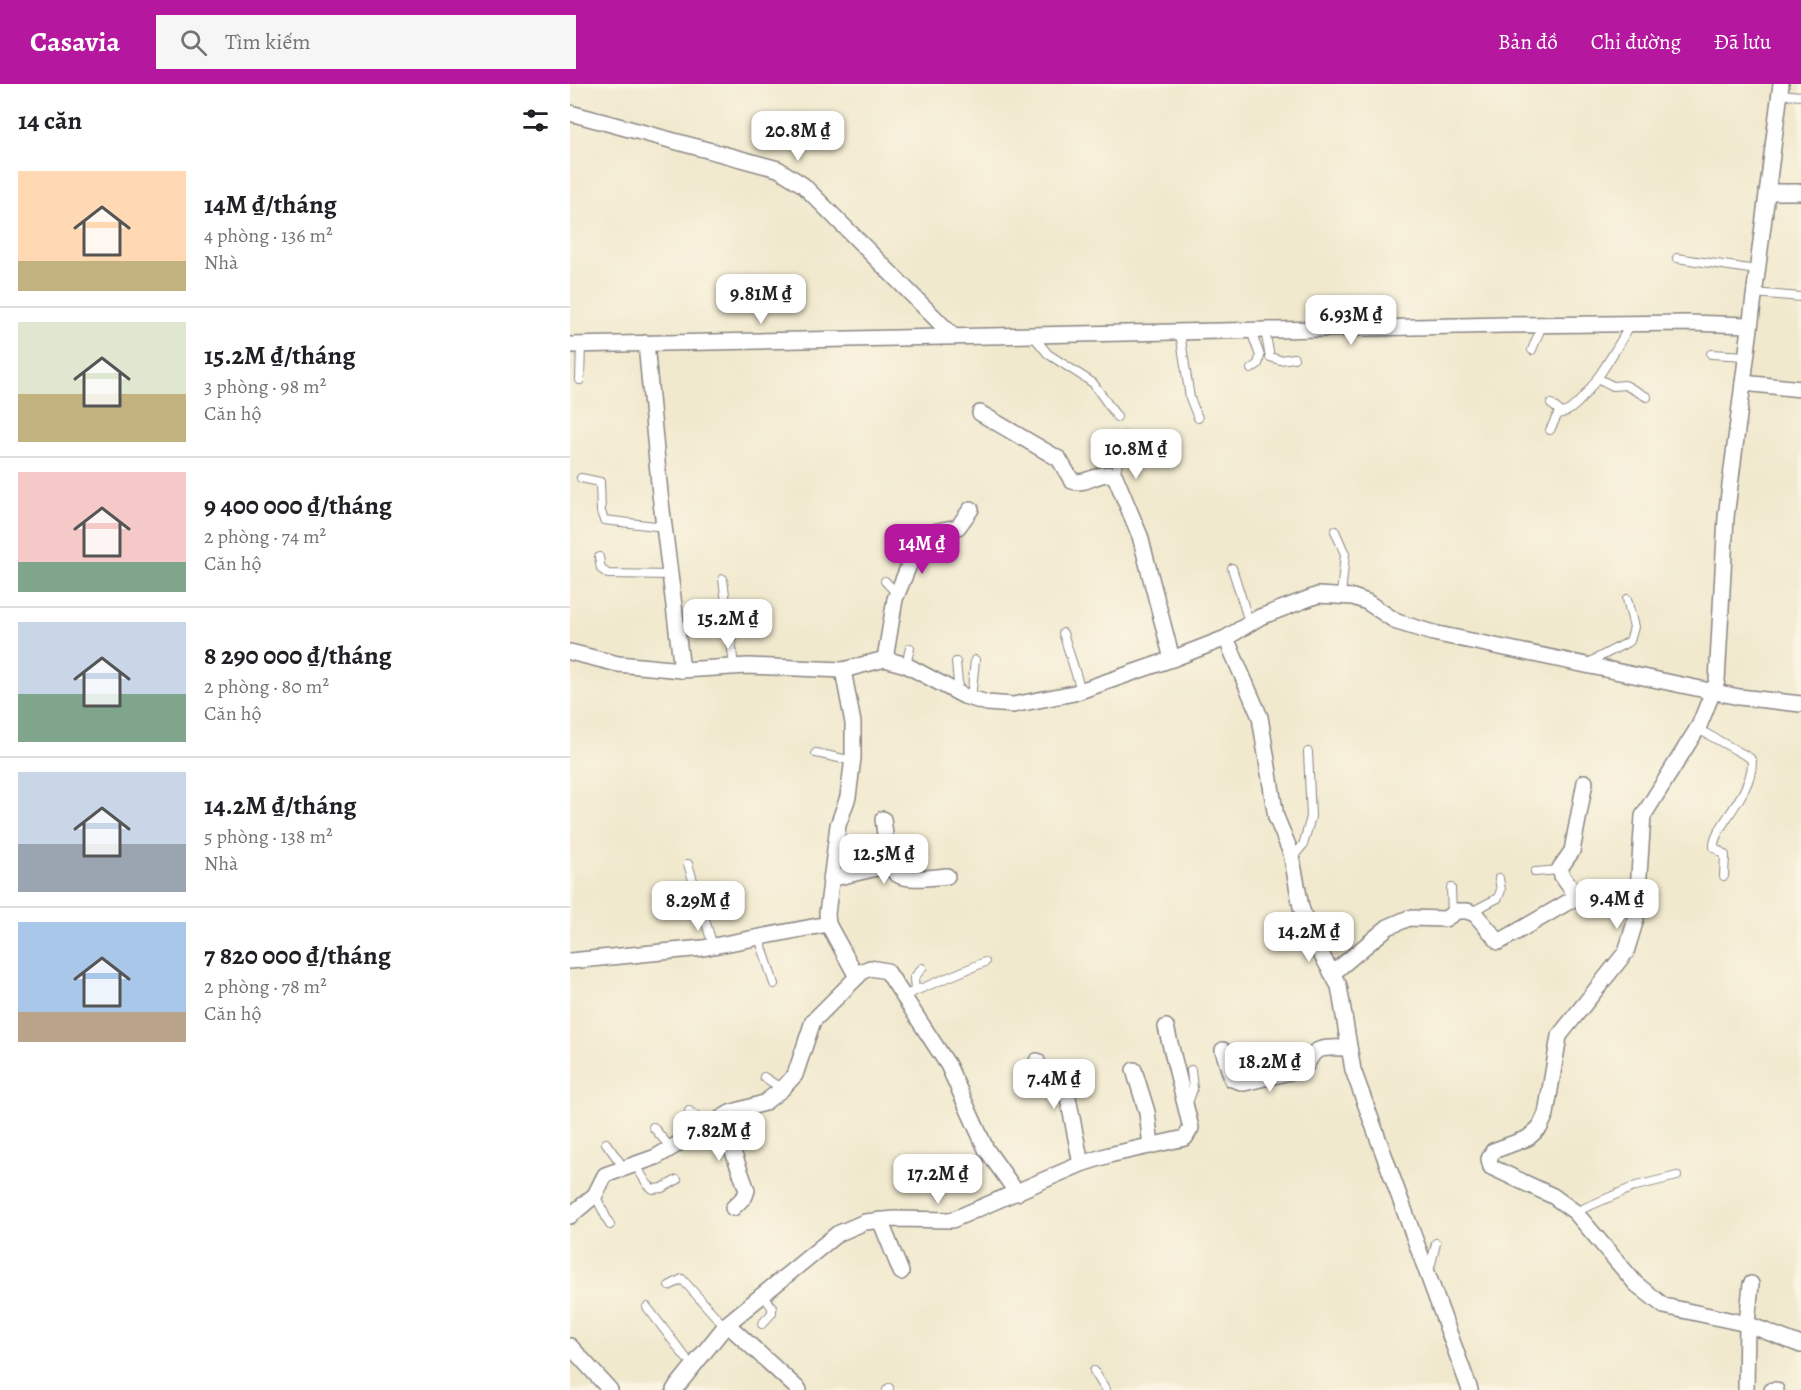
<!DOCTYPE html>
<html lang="vi">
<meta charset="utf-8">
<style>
body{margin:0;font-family:Alegreya,serif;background:#f6f6f6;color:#202124;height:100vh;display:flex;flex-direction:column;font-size:22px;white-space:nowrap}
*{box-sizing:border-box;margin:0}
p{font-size:20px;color:#757577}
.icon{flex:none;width:33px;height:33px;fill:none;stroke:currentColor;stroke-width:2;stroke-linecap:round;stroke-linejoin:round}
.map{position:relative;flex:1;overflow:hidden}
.drawer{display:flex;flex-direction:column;background:#fff;width:570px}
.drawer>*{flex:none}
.price{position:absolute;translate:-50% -51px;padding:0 14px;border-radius:12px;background:#fff;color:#222;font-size:20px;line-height:39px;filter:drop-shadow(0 2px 3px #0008)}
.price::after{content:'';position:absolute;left:50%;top:36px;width:18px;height:14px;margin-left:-9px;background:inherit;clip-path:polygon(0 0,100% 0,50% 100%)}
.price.selected{background:#b5179e;color:#fff}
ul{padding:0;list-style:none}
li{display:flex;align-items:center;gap:18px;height:150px;padding:0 18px}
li+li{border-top:2px solid #e0e0e0}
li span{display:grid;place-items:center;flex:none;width:168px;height:120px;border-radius:0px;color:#555}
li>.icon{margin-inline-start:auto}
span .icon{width:72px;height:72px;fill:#fffc;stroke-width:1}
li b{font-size:26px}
h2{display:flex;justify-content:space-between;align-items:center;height:72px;padding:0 18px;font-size:26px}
header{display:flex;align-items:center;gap:36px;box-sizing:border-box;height:84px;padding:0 30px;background:#b5179e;color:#fff}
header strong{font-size:28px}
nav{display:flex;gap:33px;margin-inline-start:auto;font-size:21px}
.search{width:420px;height:54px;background:#f6f6f6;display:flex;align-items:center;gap:15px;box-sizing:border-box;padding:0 21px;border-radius:0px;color:#757577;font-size:22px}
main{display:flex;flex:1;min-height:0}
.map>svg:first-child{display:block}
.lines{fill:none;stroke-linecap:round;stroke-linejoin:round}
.service-casing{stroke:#8a8684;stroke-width:10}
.minor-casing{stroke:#8a8684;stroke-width:18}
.service{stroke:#fff;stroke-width:8}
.minor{stroke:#fff;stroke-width:15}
</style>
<header>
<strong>Casavia</strong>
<div class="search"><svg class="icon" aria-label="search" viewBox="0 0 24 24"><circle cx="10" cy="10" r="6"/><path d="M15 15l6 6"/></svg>Tìm kiếm</div>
<nav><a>Bản đồ</a><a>Chỉ đường</a><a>Đã lưu</a></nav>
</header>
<main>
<section class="drawer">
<h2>14 căn<svg class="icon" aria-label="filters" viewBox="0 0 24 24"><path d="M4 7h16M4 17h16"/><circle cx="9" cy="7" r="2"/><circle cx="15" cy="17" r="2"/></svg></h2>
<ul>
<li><span style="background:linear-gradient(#ffd9b3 75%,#c2b280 0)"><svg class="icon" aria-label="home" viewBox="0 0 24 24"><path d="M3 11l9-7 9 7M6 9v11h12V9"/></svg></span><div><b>14M ₫/tháng</b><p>4 phòng · 136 m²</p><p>Nhà</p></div></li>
<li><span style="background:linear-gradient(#dfe7d0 60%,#c2b280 0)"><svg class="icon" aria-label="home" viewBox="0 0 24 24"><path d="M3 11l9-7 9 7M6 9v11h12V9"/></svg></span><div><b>15.2M ₫/tháng</b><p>3 phòng · 98 m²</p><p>Căn hộ</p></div></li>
<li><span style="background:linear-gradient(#f6c9c9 75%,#7fa58c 0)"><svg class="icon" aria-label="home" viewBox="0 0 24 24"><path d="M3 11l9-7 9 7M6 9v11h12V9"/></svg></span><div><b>9 400 000 ₫/tháng</b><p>2 phòng · 74 m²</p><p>Căn hộ</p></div></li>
<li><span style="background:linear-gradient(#c9d6e8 60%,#7fa58c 0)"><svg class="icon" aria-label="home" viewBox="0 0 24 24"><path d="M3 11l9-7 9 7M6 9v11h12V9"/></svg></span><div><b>8 290 000 ₫/tháng</b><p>2 phòng · 80 m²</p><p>Căn hộ</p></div></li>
<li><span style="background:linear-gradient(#c9d6e8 60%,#9aa5b1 0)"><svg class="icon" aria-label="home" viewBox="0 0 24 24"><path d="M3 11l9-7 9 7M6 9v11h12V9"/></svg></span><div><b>14.2M ₫/tháng</b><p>5 phòng · 138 m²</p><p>Nhà</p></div></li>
<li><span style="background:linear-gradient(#a9c7e8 75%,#b9a48a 0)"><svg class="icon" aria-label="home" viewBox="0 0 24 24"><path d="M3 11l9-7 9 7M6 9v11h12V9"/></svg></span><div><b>7 820 000 ₫/tháng</b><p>2 phòng · 78 m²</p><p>Căn hộ</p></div></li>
</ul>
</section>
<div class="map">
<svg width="1231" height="1306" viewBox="0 0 1231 1306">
<rect width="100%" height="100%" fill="#fcf5e5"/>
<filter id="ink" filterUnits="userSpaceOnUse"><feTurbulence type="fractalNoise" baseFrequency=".0167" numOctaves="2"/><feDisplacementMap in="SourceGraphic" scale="12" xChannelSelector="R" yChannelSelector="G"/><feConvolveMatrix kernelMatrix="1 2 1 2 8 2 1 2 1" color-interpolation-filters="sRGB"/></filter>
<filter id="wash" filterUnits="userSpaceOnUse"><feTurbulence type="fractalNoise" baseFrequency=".008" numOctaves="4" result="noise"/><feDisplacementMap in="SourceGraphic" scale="24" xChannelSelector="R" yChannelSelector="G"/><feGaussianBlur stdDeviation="1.35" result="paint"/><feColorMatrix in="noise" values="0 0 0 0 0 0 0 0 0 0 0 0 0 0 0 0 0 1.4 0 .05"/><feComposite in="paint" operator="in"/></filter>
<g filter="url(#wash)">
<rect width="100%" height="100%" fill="#f1e9ce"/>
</g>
<g filter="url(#ink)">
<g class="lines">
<g class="service-casing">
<g id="service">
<path d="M1210,10l21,2"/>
<path d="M1107,174l79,12"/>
<path d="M1183,209l48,4"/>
<path d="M695,247l5,26 10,3 14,-2"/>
<path d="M610,249l10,65 8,20"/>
<path d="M464,253l14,17 45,29 24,34"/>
<path d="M962,266l10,-25"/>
<path d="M1141,270l35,2"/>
<path d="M681,285l7,-5 2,-8 -9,-25"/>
<path d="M1027,294l16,8 12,-1 22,12"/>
<path d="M10,296l1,-35"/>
<path d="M981,320l11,9c21,-3 57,-70 69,-89"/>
<path d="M980,346l9,-18"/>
<path d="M545,392l9,-40"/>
<path d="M11,394l19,4 1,30 3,8 60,7"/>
<path d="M765,447l10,23 -4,41"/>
<path d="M29,473l2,12 7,5 63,1"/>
<path d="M662,484l17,54"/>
<path d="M153,495l11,87"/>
<path d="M315,497l12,13"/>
<path d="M493,549l18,57"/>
<path d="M1018,579l42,-22 4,-14 -7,-28"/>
<path d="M336,581l4,-17"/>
<path d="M386,608l2,-9 -2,-21"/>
<path d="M401,615l4,-39"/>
<path d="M1128,645l52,29 2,4c0,33 -40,67 -38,85l11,8 -1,21"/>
<path d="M246,669l37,8"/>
<path d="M723,773l10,-12 8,-28 -3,-65"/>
<path d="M118,780l25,82"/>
<path d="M965,788l25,-2"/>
<path d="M881,804l1,25"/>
<path d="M901,828l27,-14 3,-8 -2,-12"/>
<path d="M189,853l15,47"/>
<path d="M345,907l-1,-13 8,-10"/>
<path d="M333,912l82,-34"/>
<path d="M194,993l18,12"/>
<path d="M618,1019l5,-14 -2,-19"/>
<path d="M119,1027l19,15"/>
<path d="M83,1043l18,21"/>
<path d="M36,1059l18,25"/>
<path d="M65,1080l12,20 6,5 9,-1 15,-8"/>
<path d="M25,1111l15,30"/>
<path d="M1005,1128l61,-26 41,-10"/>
<path d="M859,1188l7,-29"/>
<path d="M99,1202l13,-7 43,48"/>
<path d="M77,1223l39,51"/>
<path d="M192,1240l10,-11v-6l-9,-12"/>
<path d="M524,1287l12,19"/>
<path d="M317,1306l2,-2"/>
</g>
</g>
<g class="minor-casing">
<g id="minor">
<path d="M1211,0l-55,433 -9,164 -18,45 -56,90 -7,103 -10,33 -67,84 -13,78 -6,13 -12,11 -35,13 -4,8 2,8 62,29 22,16 61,72 28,22 83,18 54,21"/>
<path d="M0,29l208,56 25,16 150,151"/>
<path d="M1197,108h34"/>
<path d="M76,259l14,151 22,176"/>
<path d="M0,261l936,-20 182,-2 61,2"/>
<path d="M1173,299l58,6"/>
<path d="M410,329l79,46 13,22c16,5 28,-12 43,-5l25,60 32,123"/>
<path d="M656,554l34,79 16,100 15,36 10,54 9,27 29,52 14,84 117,320"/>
<path d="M0,568l48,12 64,6 66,-4 95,4 42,-11 21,6 58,31 23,7 26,2 61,-12 98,-34 54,-21 34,-21 58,-22 35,2 14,5 30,20 36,11 306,64 62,7"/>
<path d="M315,575l10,-60 17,-41 25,-27 21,-4 13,-18"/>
<path d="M273,586l10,53v35l-5,39 -10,28 -11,89 1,10 29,53"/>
<path d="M313,735c8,58 1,64 64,57"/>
<path d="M260,795l60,-14"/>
<path d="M1008,814l-16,-22 -2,-8 12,-17 13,-69"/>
<path d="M0,877l133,-13 125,-24"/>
<path d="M763,889l55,-46 21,-9 36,1 12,-8h10l8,3 24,28 76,-44 61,10"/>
<path d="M653,966l9,29 12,4 58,-14c7,-5 7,-11 12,-16 6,-7 25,-5 35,-5"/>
<path d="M467,977l6,15 6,4 11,-1 5,3 16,82"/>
<path d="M564,986l13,42 4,34"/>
<path d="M151,1035l26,71 -2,6 -12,12"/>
<path d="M0,1132l25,-21 10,-20 51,-18 74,-44 34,-10 18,-14 13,-14 18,-54 50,-50 7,-3 17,3 61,94 38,84 31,44"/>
<path d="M310,1136l21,52"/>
<path d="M157,1240l72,66"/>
<path d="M0,1262l40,44"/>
<path d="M104,1306l53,-66 110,-90 28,-12 29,-3 58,1 129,-56 28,-9 76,-17 6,-10 -25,-101"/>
<path d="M1176,1306l1,-66 4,-40"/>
<path d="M1202,1306h4"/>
</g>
</g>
<use href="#service" class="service"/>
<use href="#minor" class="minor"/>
</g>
</g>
</svg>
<b class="price" style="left:228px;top:78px">20.8M ₫</b>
<b class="price" style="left:191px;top:241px">9.81M ₫</b>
<b class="price" style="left:781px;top:262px">6.93M ₫</b>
<b class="price" style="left:566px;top:396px">10.8M ₫</b>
<b class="price selected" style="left:352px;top:491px">14M ₫</b>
<b class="price" style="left:158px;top:566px">15.2M ₫</b>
<b class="price" style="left:314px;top:801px">12.5M ₫</b>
<b class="price" style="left:1047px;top:846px">9.4M ₫</b>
<b class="price" style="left:128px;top:848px">8.29M ₫</b>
<b class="price" style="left:739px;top:879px">14.2M ₫</b>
<b class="price" style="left:700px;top:1009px">18.2M ₫</b>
<b class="price" style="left:484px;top:1026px">7.4M ₫</b>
<b class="price" style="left:149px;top:1078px">7.82M ₫</b>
<b class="price" style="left:368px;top:1121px">17.2M ₫</b>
</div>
</main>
